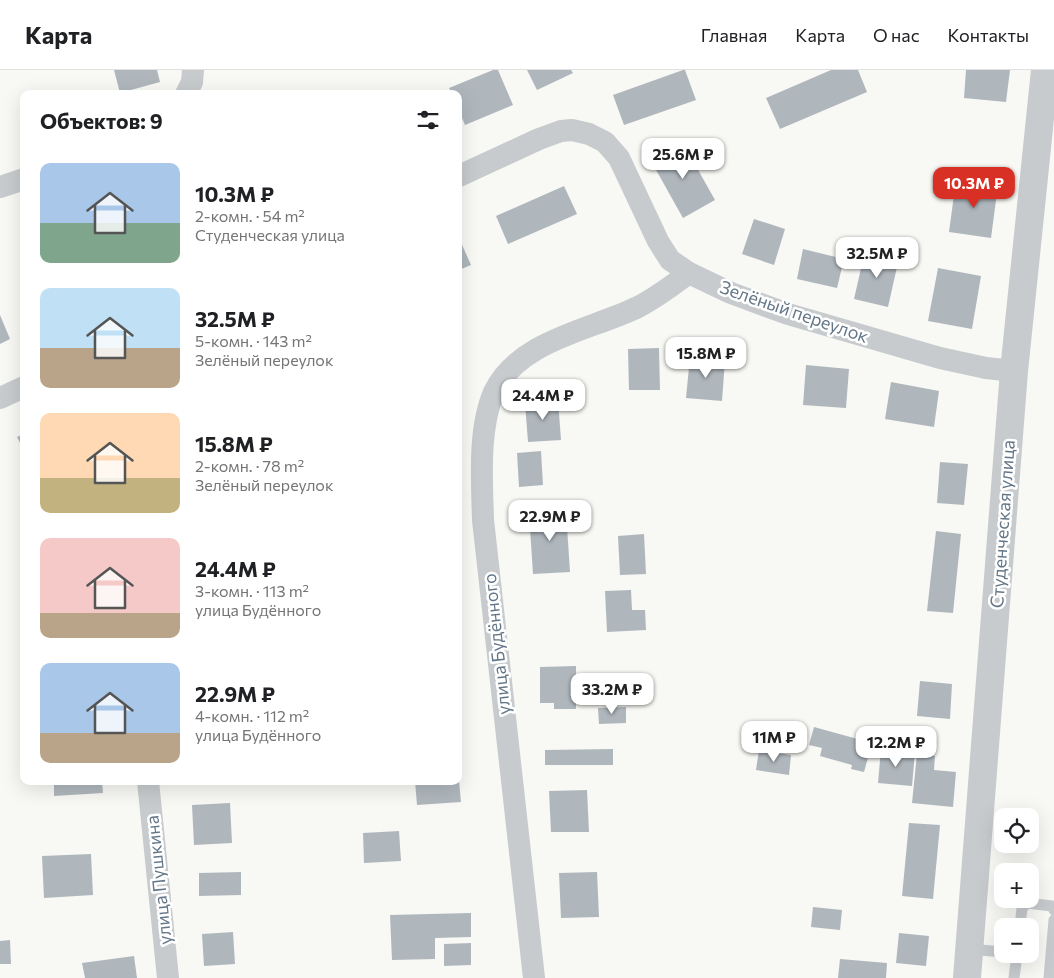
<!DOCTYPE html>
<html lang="ru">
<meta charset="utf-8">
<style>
body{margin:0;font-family:Commissioner,sans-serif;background:#f6f6f6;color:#202124;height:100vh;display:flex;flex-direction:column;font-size:19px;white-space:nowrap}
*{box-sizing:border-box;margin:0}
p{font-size:16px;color:#757577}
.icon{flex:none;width:28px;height:28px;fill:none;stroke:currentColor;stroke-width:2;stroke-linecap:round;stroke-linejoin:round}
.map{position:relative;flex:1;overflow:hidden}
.sheet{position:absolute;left:20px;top:20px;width:442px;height:695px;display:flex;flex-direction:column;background:#fff;border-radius:10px;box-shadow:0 5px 20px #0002}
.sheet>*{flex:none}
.fabs{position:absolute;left:994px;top:738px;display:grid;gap:10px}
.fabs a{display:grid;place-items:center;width:45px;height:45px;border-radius:10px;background:#fff;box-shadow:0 5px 20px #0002;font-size:25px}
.price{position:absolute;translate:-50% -42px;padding:0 11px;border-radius:10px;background:#fff;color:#222;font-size:16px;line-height:32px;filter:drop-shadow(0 1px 2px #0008)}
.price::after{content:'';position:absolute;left:50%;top:30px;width:15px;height:11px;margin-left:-8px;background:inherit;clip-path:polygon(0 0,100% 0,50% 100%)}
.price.active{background:#d93025;color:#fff}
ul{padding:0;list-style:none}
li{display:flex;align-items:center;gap:15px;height:125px;padding:0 20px}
li span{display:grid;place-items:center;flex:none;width:140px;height:100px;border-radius:10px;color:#555}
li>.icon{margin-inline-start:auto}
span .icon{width:60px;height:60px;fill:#fffc;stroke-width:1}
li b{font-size:21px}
h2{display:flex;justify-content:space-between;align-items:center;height:60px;padding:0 20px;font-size:21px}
header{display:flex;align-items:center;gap:30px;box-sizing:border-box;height:70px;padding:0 25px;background:#fff;border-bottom:1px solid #e0e0e0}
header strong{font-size:24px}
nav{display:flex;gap:28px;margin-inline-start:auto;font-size:18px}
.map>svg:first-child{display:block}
.building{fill:#afb7bd}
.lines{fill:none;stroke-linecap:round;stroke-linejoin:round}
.service{stroke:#c7cbce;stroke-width:11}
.minor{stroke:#c7cbce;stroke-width:22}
.tertiary{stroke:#c7cbce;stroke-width:28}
.labels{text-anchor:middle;stroke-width:5;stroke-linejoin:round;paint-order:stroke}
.street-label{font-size:18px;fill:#647788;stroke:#fff}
</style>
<header>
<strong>Карта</strong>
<nav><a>Главная</a><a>Карта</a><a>О нас</a><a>Контакты</a></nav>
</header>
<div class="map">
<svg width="1054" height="908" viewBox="0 0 1054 908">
<rect width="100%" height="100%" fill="#f8f8f4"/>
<g class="building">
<path d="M114,0h43l3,12 -40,11z"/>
<path d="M493,0h5l15,35 -48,20 -6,-14v-17h-7l-3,-6z"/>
<path d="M527,0h44l2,3 -36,17z"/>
<path d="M683,0h2l11,30 -72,25 -11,-30z"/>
<path d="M831,0h27l9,22 -87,37 -14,-31z"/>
<path d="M966,0h44l-4,32 -42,-4z"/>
<path d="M683,73l32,57 -32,18 -32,-57z"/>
<path d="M956,110l42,5 -7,53 -42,-6z"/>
<path d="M564,116l13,28 -69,30 -12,-28z"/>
<path d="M754,149l31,10 -11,36 -32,-11z"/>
<path d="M459,168l12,27 -12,5z"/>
<path d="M803,179l41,10 -7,29 -40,-9z"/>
<path d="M865,181l34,7 -11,49 -34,-8z"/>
<path d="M938,198l43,8 -9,53 -44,-8z"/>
<path d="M0,245l10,24 -10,5z"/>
<path d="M659,278l1,42h-31l-1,-41z"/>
<path d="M690,287l35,3 -3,41 -36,-3z"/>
<path d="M806,295l43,4 -3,39 -43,-3z"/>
<path d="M891,312l48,9 -5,36 -49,-8z"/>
<path d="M558,330l3,40 -33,2 -3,-39z"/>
<path d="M24,364v17l-7,-14z"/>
<path d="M541,381l2,34 -24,2 -2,-34z"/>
<path d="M940,392l28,2 -4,41 -27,-2z"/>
<path d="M566,441l4,61 -37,2 -4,-61z"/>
<path d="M936,461l25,3 -8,79 -26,-2z"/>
<path d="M644,464l2,40 -26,1 -2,-39z"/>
<path d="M631,520l1,20h13l1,20 -39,2 -2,-41z"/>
<path d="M576,596v43h-22v-6h-14v-36z"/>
<path d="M920,611l32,3 -2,35 -33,-3z"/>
<path d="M626,637v16l-27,1 -1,-16z"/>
<path d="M814,657l58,16 -8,29 -13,-3 1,-4 -32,-9 2,-8 -13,-3z"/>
<path d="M613,679v16h-68v-15z"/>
<path d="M881,679l34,3 -3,34 -34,-3z"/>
<path d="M759,680l32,5 -2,20 -33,-5z"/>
<path d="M917,684l18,2 -1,14 22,2 -3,35 -41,-4z"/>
<path d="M54,711h48l1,12 -49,3z"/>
<path d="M415,711h44l2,21 -44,3z"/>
<path d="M587,720l2,42h-38l-2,-41z"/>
<path d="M230,733l2,40 -38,2 -2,-40z"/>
<path d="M909,753l31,2 -7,74 -31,-3z"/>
<path d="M399,761l2,30 -37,2 -1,-30z"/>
<path d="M91,784l2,41 -49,3 -2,-42z"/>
<path d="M241,802v23l-42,1v-23z"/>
<path d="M597,802l2,45 -38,1 -2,-45z"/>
<path d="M813,837l29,3 -2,20 -29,-3z"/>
<path d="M471,843v24l-36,1v21l-43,1 -2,-45z"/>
<path d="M233,862l2,32 -31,2 -2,-32z"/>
<path d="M899,863l30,3 -3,30 -30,-3z"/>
<path d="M10,870l1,24h-11v-23z"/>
<path d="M471,873v22l-27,1v-22z"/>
<path d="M134,886l3,22h-52l-3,-15z"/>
<path d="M840,889l47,4 -1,15h-48z"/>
</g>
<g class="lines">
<g class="service">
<path d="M1020,856l2,-18 5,-5 25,3 2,4"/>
<path d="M970,879l32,3"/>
<path d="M1014,908l3,-24"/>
<path d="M1049,908l5,-58"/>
</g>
<g class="minor">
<path d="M186,24l6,-12 1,-12"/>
<path d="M459,106l80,-37 22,-8 11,-1 17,4 16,8 14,16 39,83 12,19 19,13 42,20 57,21 152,44 46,10 28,3"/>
<path d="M0,117l24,-8"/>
<path d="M0,328l24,-11"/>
<path d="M148,711l20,197"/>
<path d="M534,908l-51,-458c-1,-39 -5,-91 11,-128 25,-52 97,-62 144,-85 18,-9 35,-22 51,-34"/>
</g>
<path class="tertiary" d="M967,908l47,-607 31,-301"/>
</g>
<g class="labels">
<g class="street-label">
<text transform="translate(794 242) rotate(19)" y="6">Зелёный переулок</text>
<text transform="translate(1003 454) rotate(-86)" y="6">Студенческая улица</text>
<text transform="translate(497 574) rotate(-96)" y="6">улица Будённого</text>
<text transform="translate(159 810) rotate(-96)" y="6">улица Пушкина</text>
</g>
</g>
</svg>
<div class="fabs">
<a><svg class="icon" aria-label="locate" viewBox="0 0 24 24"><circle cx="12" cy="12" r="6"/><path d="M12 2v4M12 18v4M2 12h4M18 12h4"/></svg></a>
<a>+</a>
<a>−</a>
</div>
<b class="price" style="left:683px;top:110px">25.6M ₽</b>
<b class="price active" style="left:974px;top:139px">10.3M ₽</b>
<b class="price" style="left:877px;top:209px">32.5M ₽</b>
<b class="price" style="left:706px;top:309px">15.8M ₽</b>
<b class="price" style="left:543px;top:351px">24.4M ₽</b>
<b class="price" style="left:550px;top:472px">22.9M ₽</b>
<b class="price" style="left:612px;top:645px">33.2M ₽</b>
<b class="price" style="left:774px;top:693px">11M ₽</b>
<b class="price" style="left:896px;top:698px">12.2M ₽</b>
<section class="sheet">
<h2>Объектов: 9<svg class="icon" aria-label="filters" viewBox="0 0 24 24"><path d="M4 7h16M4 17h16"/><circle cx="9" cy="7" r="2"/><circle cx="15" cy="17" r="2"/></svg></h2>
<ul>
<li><span style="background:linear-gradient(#a9c7e8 60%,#7fa58c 0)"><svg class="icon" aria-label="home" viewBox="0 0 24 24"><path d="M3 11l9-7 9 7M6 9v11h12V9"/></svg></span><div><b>10.3M ₽</b><p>2-комн. · 54 m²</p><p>Студенческая улица</p></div></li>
<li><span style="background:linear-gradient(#bfe0f5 60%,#b9a48a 0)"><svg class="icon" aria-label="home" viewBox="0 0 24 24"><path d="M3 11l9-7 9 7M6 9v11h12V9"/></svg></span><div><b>32.5M ₽</b><p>5-комн. · 143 m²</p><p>Зелёный переулок</p></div></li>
<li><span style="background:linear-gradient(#ffd9b3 65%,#c2b280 0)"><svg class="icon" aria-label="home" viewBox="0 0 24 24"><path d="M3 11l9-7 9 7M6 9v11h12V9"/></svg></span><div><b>15.8M ₽</b><p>2-комн. · 78 m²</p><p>Зелёный переулок</p></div></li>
<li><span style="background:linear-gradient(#f6c9c9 75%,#b9a48a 0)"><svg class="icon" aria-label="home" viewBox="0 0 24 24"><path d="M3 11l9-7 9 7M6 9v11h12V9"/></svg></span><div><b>24.4M ₽</b><p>3-комн. · 113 m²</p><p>улица Будённого</p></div></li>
<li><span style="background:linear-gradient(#a9c7e8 70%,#b9a48a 0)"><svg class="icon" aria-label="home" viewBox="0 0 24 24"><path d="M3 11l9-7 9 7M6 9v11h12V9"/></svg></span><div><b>22.9M ₽</b><p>4-комн. · 112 m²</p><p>улица Будённого</p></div></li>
</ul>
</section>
</div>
